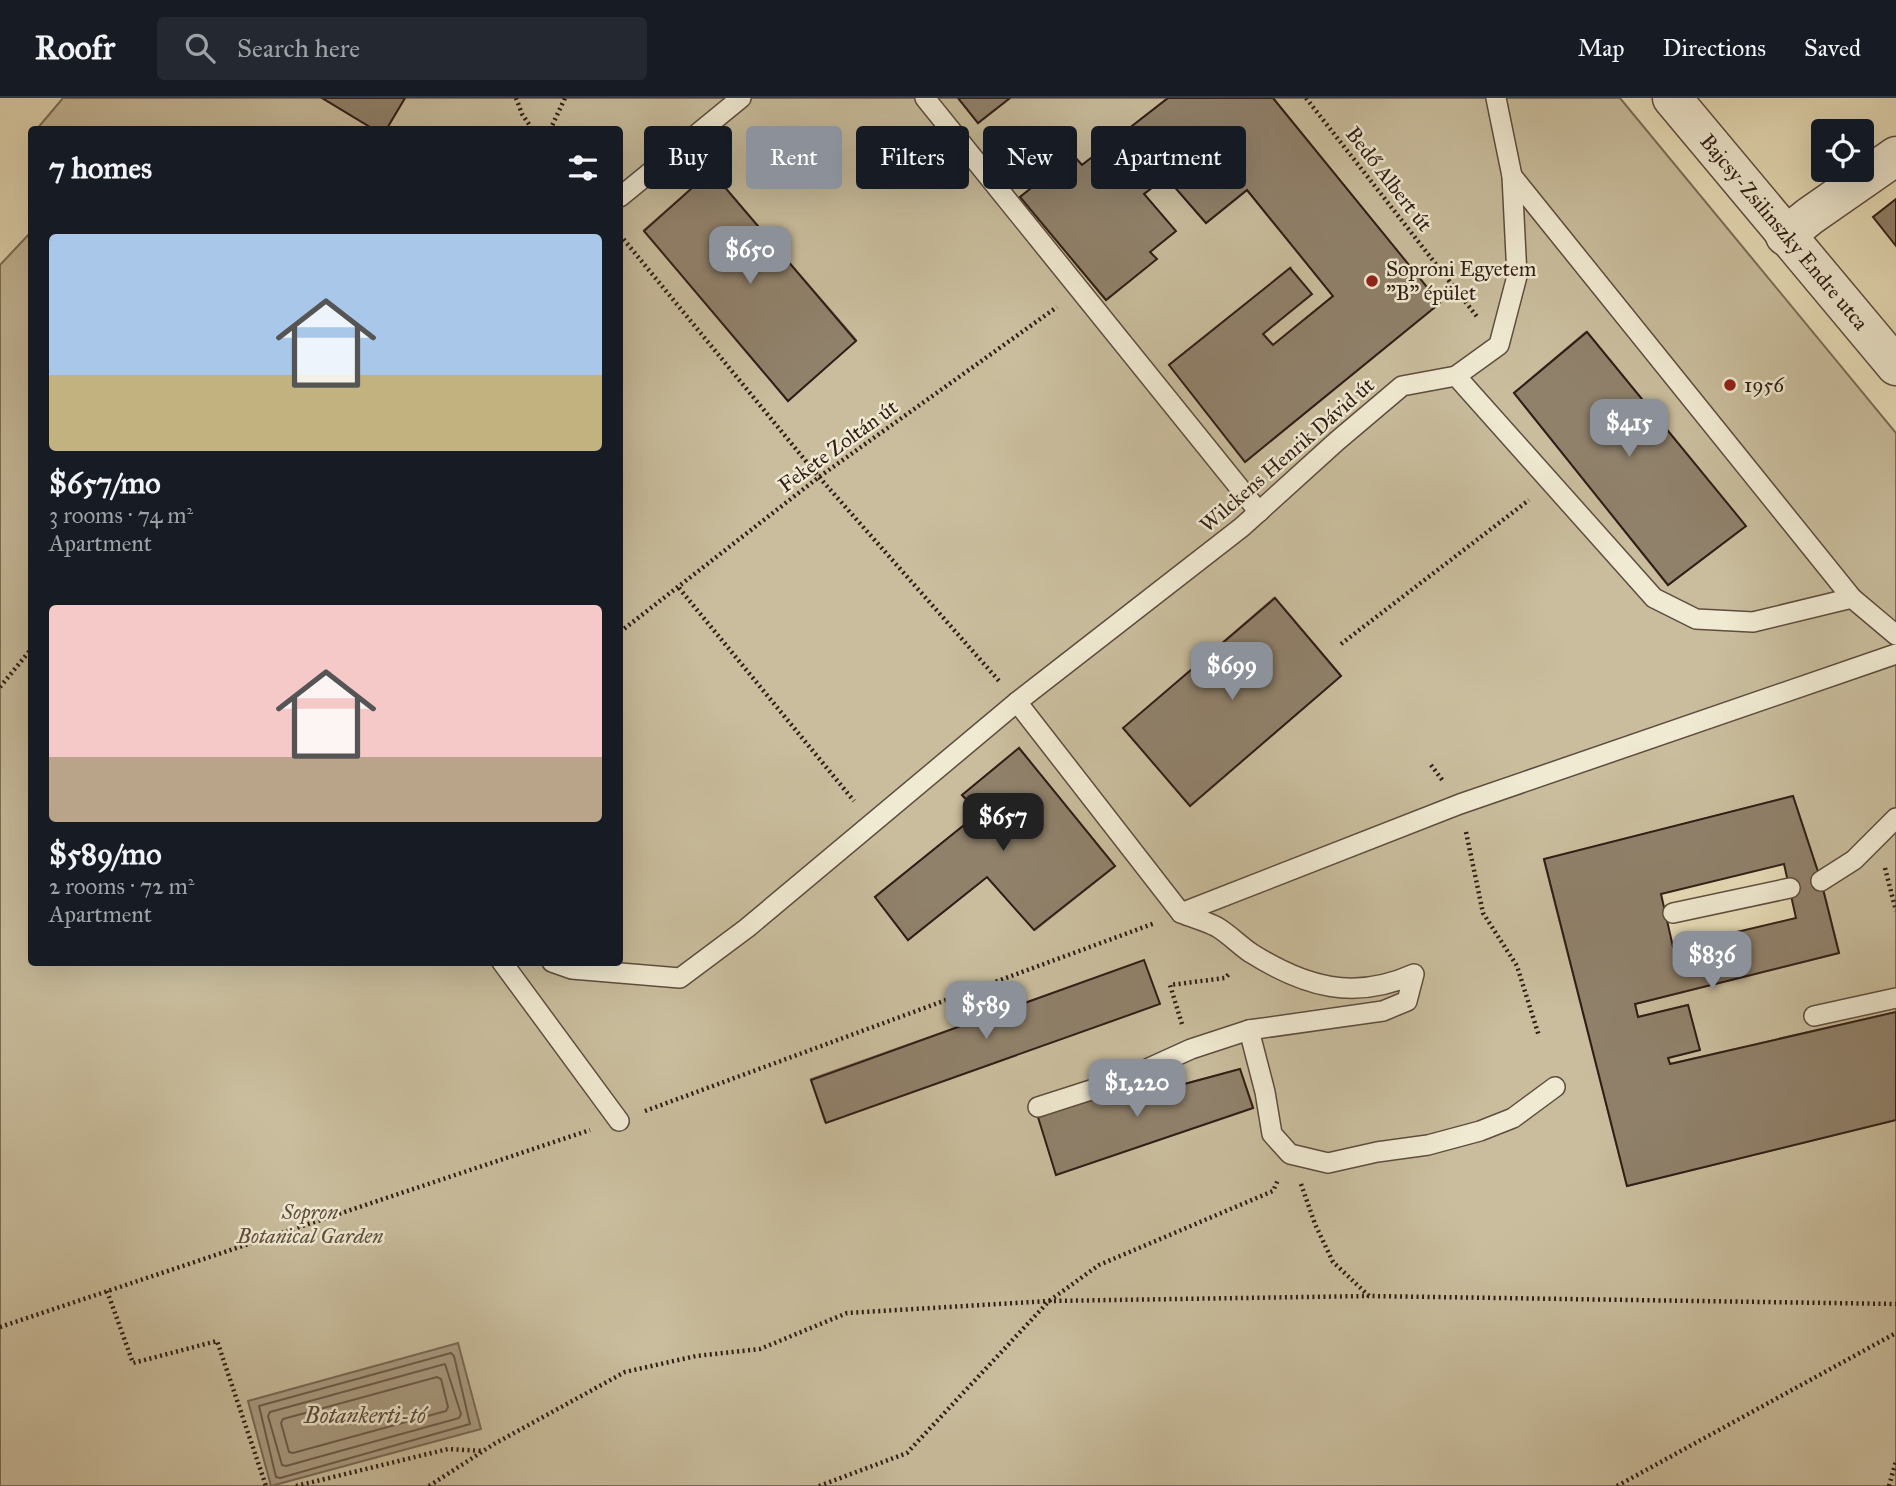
<!DOCTYPE html>
<meta charset="utf-8">
<style>
body{margin:0;font-family:"IM FELL Great Primer",serif;background:#242831;color:#f1f3f6;height:100vh;display:flex;flex-direction:column;font-size:26px;white-space:nowrap}
*{box-sizing:border-box;margin:0}
p{font-size:23px;color:#9ea1a6}
.icon{flex:none;width:38px;height:38px;fill:none;stroke:currentColor;stroke-width:2;stroke-linecap:round;stroke-linejoin:round}
.map{position:relative;flex:1;overflow:hidden}
.side{position:absolute;left:28px;top:28px;width:595px;height:840px;display:flex;flex-direction:column;background:#171b24;border-radius:7px;box-shadow:0 7px 28px #0002}
.side>*{flex:none}
.banner{position:absolute;left:644px;top:28px;width:665px;height:63px;display:flex;gap:14px}
.tools{position:absolute;left:1811px;top:21px;display:grid;gap:14px}
.tools a{display:grid;place-items:center;width:63px;height:63px;border-radius:7px;background:#171b24;box-shadow:0 7px 28px #0002;font-size:35px}
.price{position:absolute;translate:-50% -60px;padding:0 16px;border-radius:14px;background:#8c9099;color:#fff;font-size:23px;line-height:46px;filter:drop-shadow(0 2px 4px #0008)}
.price::after{content:'';position:absolute;left:50%;top:42px;width:21px;height:16px;margin-left:-10px;background:inherit;clip-path:polygon(0 0,100% 0,50% 100%)}
.price.selected{background:#222;color:#fff}
ul{padding:0;list-style:none}
li{display:grid;align-content:center;gap:14px;height:371px;padding:0 21px}
li span{display:grid;place-items:center;height:217px;border-radius:7px;color:#555}
li>.icon{margin-inline-start:auto}
span .icon{width:126px;height:126px;fill:#fffc;stroke-width:1}
li b{font-size:30px}
h2{display:flex;justify-content:space-between;align-items:center;height:84px;padding:0 21px;font-size:30px}
.chip{padding:0 24px;border-radius:7px;background:#171b24;box-shadow:0 7px 28px #0002;font-size:24px;line-height:63px}
.chip.selected{background:#8c9099;color:#fff}
header{display:flex;align-items:center;gap:42px;box-sizing:border-box;height:98px;padding:0 35px;background:#171b24;border-bottom:2px solid #363941}
header strong{font-size:33px}
nav{display:flex;gap:38px;margin-inline-start:auto;font-size:24px}
.search{width:490px;height:63px;background:#242831;display:flex;align-items:center;gap:18px;box-sizing:border-box;padding:0 24px;border-radius:7px;color:#9ea1a6;font-size:26px}
.map>svg:first-child{display:block}
.green{fill:#c9bd9d;stroke:#7c6d5a;stroke-width:2;fill-rule:evenodd}
.water{fill:#a99c82;stroke:#796957;stroke-width:2}
.lines{fill:none;stroke-linecap:round;stroke-linejoin:round}
.shore{stroke:#6c5c4c;stroke-width:2}
.building{fill:#90816b;stroke:#301d16;stroke-width:2;fill-rule:evenodd}
.lane-casing{stroke:#5e4d3f;stroke-width:22}
.street-casing{stroke:#5e4d3f;stroke-width:41}
.path{stroke:#301d16;stroke-width:4.5;stroke-dasharray:2 3.5;stroke-linecap:butt}
.lane{stroke:#f0ead2;stroke-width:19}
.street{stroke:#f0ead2;stroke-width:38}
.poi-dot{fill:#8f2418;stroke:#f0ead2;stroke-width:2.5}
.labels{text-anchor:middle;stroke-width:5;stroke-linejoin:round;paint-order:stroke}
.street-label{font-size:21px;fill:#301d16;stroke:#f0ead2}
.poi-label{font-size:21px;fill:#301d16;stroke:#f0ead2;text-anchor:start}
.park-label{font-size:21px;font-style:italic;fill:#5e4d3e;stroke:#f0ead2}
.water-label{font-size:23px;font-style:italic;fill:#5a493c;stroke:#f0ead2}
</style>
<header>
<strong>Roofr</strong>
<div class="search"><svg class="icon" aria-label="search" viewBox="0 0 24 24"><circle cx="10" cy="10" r="6"/><path d="M15 15l6 6"/></svg>Search here</div>
<nav><a>Map</a><a>Directions</a><a>Saved</a></nav>
</header>
<div class="map">
<svg width="1896" height="1388" viewBox="0 0 1896 1388">
<rect width="100%" height="100%" fill="#e8deb9"/>
<filter id="stains"><feTurbulence type="fractalNoise" baseFrequency=".00286" numOctaves="4"/><feColorMatrix values="0 0 0 0 .2 0 0 0 0 .09 0 0 0 0 .02 0 0 0 .5 -.17"/></filter>
<radialGradient id="worn" r=".72"><stop offset=".6" stop-color="#630" stop-opacity="0"/><stop offset="1" stop-color="#630" stop-opacity=".3"/></radialGradient>
<g class="green">
<path d="M63,0h259l53,32h-339z"/>
<path d="M405,0h553l20,25 32,-25h158l-86,67 -9,-10 -53,42 86,103 50,-41 -6,-7 25,-21 -31,-37 22,-17 40,46 41,-33 86,106 -60,49 -10,-11 27,-65 -121,96 77,96 193,-158 -166,-205h347l276,335v579l-226,52 -2,-6 31,-8 -11,-45 -50,12 -3,-13 204,-51 -18,-72 -28,-85 -249,64 83,326 269,-66v366h-1896v-1221l31,-33 1,730h588v-832l-234,-1zM711,74l145,168 -68,61 -144,-171zM1586,234l159,194 -77,59 -154,-192zM1274,500l67,78 -151,129 -66,-77zM1019,650l96,118 -80,64 -48,-53 -79,63 -33,-43 104,-84 -17,-18zM1144,863l-318,161h-1l-14,-43zM1240,971l13,38 -197,68 -18,-61 99,-29 3,11z"/>
</g>
<path class="water" d="M458,1245l23,86 -210,57 -23,-85z"/>
<g class="lines">
<g class="shore">
<path d="M451,1255l3,3 16,68 -190,54 -4,-1 -17,-71z"/>
<path d="M445,1266l16,50 -2,4 -173,48 -4,-1 -14,-49 2,-4z"/>
<path d="M437,1279l4,2 7,28 -2,4 -153,42 -4,-1 -8,-29 2,-4z"/>
</g>
</g>
<g class="building">
<path d="M322,0h83l-19,32h-11z"/>
<path d="M958,0h52l-32,25z"/>
<path d="M1168,0h105l167,205 -195,159 -76,-97 121,-97 22,26 -49,40 10,11 60,-49 -86,-106 -41,33 -40,-46 -22,17 32,37 -26,21 7,7 -51,41 -86,-103 53,-42 9,10z"/>
<path d="M711,73l145,170 -68,60 -144,-170z"/>
<path d="M1896,101v47l-23,-29z"/>
<path d="M1587,234l159,194 -78,59 -154,-192z"/>
<path d="M1275,500l66,78 -151,130 -67,-78z"/>
<path d="M1019,650l96,118 -81,64 -47,-53 -79,63 -33,-43 104,-84 -17,-18z"/>
<path d="M1793,698l28,85 18,72 -204,51 3,13 50,-12 12,45 -32,8 2,6 226,-52v108l-269,66 -83,-327zM1784,766l12,54 -123,29 -12,-53z"/>
<path d="M1144,862l16,44 -334,119 -15,-43z"/>
<path d="M1240,971l13,39 -197,67 -19,-61 101,-29 2,11z"/>
</g>
<g class="lines">
<g class="lane-casing">
<g id="lane">
<path d="M925,0l334,414"/>
<path d="M1512,78l340,422 44,37"/>
<path d="M620,99l121,-99"/>
<path d="M1456,278l198,222 42,21 57,3 99,-24"/>
<path d="M1017,604l164,211c12,5 25,8 36,14 12,7 22,18 34,26 54,34 103,48 163,21l-7,27 -24,10 -134,19 16,62 7,42 18,20 38,9 49,-11 51,-7 52,-14 33,-13 42,-31"/>
<path d="M1821,783l33,-21 42,-42"/>
<path d="M1181,815l279,-109 436,-150"/>
<path d="M1673,815l117,-25"/>
<path d="M502,864l117,159"/>
<path d="M552,864l20,7 108,9 67,-50 270,-226 225,-175 95,-86 65,-55 54,-10 43,-31 18,-69 -5,-100 -16,-78"/>
<path d="M1814,918l82,-18"/>
<path d="M1038,1009l87,-28 66,-30 58,-19"/>
</g>
</g>
<g class="street-casing">
<g id="street">
<path d="M1672,0l224,268"/>
<path d="M1785,138l25,-20 86,-60"/>
</g>
</g>
<g class="path">
<path d="M516,0l6,16 11,16"/>
<path d="M1306,0l172,220"/>
<path d="M550,32l15,-32"/>
<path d="M620,137l199,242 181,205"/>
<path d="M679,490l175,213"/>
<path d="M620,534l199,-155 238,-170"/>
<path d="M1341,546l188,-144"/>
<path d="M0,589l32,-39"/>
<path d="M1431,667l12,16"/>
<path d="M1466,734l17,81 34,53 22,70"/>
<path d="M1885,770l11,43"/>
<path d="M1182,926l-12,-39 55,-7 5,-5"/>
<path d="M645,1013l510,-188"/>
<path d="M1301,1086l14,40 18,38 36,34 527,8"/>
<path d="M107,1193l26,72 84,-22 49,145"/>
<path d="M0,1229l590,-197"/>
<path d="M296,1388l152,-37 35,2"/>
<path d="M429,1388l65,-42 131,-72 71,-16 64,-7 87,-36 202,-12 320,-5"/>
<path d="M819,1388l88,-33 142,-152 50,-36 174,-74 5,-11"/>
<path d="M1617,1388l279,-153"/>
<path d="M1889,1388l7,-25"/>
</g>
<use href="#lane" class="lane"/>
<use href="#street" class="street"/>
</g>
<g class="poi-dot">
<circle cx="1372" cy="183" r="7"/>
<circle cx="1730" cy="287" r="7"/>
</g>
<g class="labels">
<g class="street-label">
<text transform="translate(1389 81) rotate(52)" y="7">Bedő Albert út</text>
<text transform="translate(1784 134) rotate(50)" y="7">Bajcsy-Zsilinszky Endre utca</text>
<text transform="translate(838 348) rotate(-36)" y="7">Fekete Zoltán út</text>
<text transform="translate(1287 357) rotate(-41)" y="7">Wilckens Henrik Dávid út</text>
</g>
<g class="poi-label">
<text x="1386" y="178">Soproni Egyetem<tspan x="1386" dy="24">"B" épület</tspan></text>
<text x="1744" y="294">1956</text>
</g>
<g class="park-label">
<text x="310" y="1121">Sopron<tspan x="310" dy="24">Botanical Garden</tspan></text>
</g>
<g class="water-label">
<text x="365" y="1325">Botankerti-tó</text>
</g>
</g>
<rect width="100%" height="100%" filter="url(#stains)"/>
<rect width="100%" height="100%" fill="url(#worn)"/>
</svg>
<div class="tools">
<a><svg class="icon" aria-label="locate" viewBox="0 0 24 24"><circle cx="12" cy="12" r="6"/><path d="M12 2v4M12 18v4M2 12h4M18 12h4"/></svg></a>
</div>
<b class="price" style="left:750px;top:188px">$650</b>
<b class="price" style="left:1629px;top:361px">$415</b>
<b class="price" style="left:1232px;top:604px">$699</b>
<b class="price selected" style="left:1003px;top:755px">$657</b>
<b class="price" style="left:1712px;top:893px">$836</b>
<b class="price" style="left:986px;top:943px">$589</b>
<b class="price" style="left:1137px;top:1021px">$1,220</b>
<div class="banner">
<a class="chip">Buy</a>
<a class="chip selected">Rent</a>
<a class="chip">Filters</a>
<a class="chip">New</a>
<a class="chip">Apartment</a>
</div>
<section class="side">
<h2>7 homes<svg class="icon" aria-label="filters" viewBox="0 0 24 24"><path d="M4 7h16M4 17h16"/><circle cx="9" cy="7" r="2"/><circle cx="15" cy="17" r="2"/></svg></h2>
<ul>
<li><span style="background:linear-gradient(#a9c7e8 65%,#c2b280 0)"><svg class="icon" aria-label="home" viewBox="0 0 24 24"><path d="M3 11l9-7 9 7M6 9v11h12V9"/></svg></span><div><b>$657/mo</b><p>3 rooms · 74 m²</p><p>Apartment</p></div></li>
<li><span style="background:linear-gradient(#f6c9c9 70%,#b9a48a 0)"><svg class="icon" aria-label="home" viewBox="0 0 24 24"><path d="M3 11l9-7 9 7M6 9v11h12V9"/></svg></span><div><b>$589/mo</b><p>2 rooms · 72 m²</p><p>Apartment</p></div></li>
</ul>
</section>
</div>
